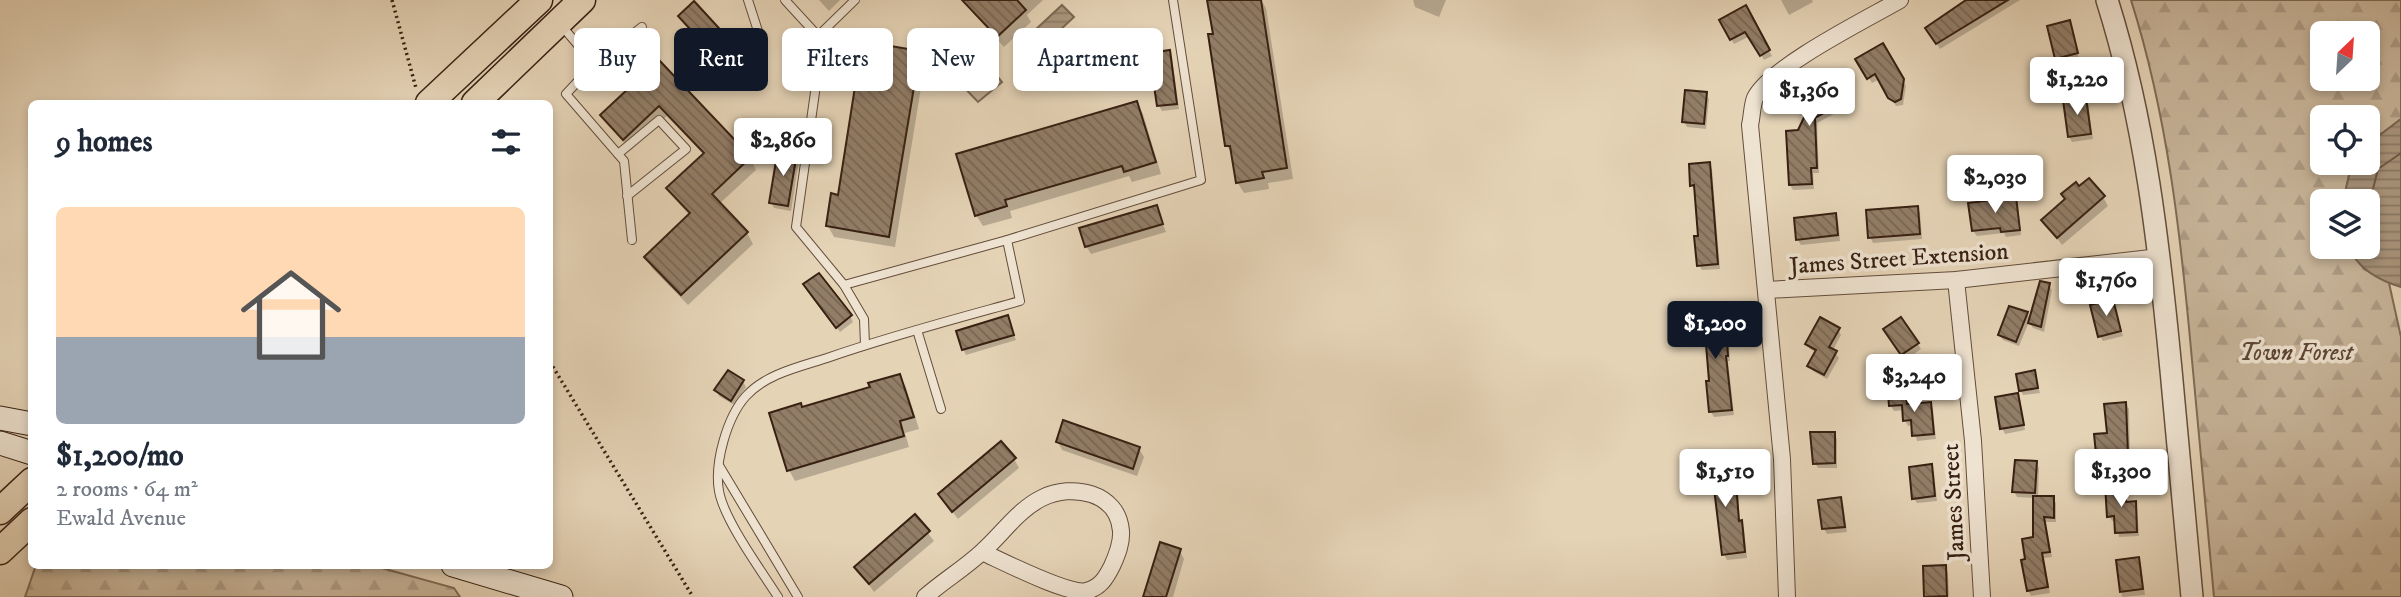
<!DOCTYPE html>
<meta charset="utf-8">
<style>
body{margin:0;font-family:"IM FELL DW Pica",serif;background:#f2f2f3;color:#1f2937;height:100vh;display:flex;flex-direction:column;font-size:26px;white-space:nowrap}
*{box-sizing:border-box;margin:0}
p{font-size:23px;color:#747a83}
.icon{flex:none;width:38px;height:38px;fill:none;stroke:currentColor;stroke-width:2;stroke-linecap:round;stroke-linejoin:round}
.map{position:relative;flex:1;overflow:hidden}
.panel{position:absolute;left:28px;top:100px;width:525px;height:469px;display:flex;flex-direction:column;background:#fff;border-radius:10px;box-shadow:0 4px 10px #0003}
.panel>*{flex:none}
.top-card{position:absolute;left:574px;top:28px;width:665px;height:63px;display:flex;gap:14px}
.needle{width:46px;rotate:25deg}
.fabs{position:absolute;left:2310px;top:21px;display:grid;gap:14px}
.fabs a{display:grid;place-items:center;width:70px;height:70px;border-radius:10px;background:#fff;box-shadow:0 4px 10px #0003;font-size:35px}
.price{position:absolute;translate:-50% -60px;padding:0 16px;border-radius:7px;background:#fff;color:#222;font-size:23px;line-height:46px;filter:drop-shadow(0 2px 4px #0008)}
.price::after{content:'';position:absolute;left:50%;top:42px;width:21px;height:16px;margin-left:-10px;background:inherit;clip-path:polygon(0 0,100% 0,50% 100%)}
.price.selected{background:#111827;color:#fff}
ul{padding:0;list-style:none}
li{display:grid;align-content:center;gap:14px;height:371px;padding:0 28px}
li+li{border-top:2px solid #e0e1e3}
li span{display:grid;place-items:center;height:217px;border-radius:10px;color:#555}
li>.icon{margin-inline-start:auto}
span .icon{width:126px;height:126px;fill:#fffc;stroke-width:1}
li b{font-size:30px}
h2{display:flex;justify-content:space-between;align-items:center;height:84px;padding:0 28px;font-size:30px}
.chip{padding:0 24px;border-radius:10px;background:#fff;box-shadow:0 4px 10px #0003;font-size:24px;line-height:63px}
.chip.selected{background:#111827;color:#fff}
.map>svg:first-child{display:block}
.forest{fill:url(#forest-firs);stroke:#806a56;stroke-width:2;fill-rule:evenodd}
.green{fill:#c8b59a;stroke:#806a56;stroke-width:2}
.water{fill:url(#water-rules);stroke:#7c6753;stroke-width:2}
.shadow{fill:#0003}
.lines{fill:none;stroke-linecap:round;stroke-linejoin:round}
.shore{stroke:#715b48;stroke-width:2}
.building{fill:url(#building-back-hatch);stroke:#382012;stroke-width:2}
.service-casing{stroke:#634d3b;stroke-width:10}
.minor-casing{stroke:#634d3b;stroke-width:18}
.tertiary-casing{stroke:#634d3b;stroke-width:24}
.secondary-casing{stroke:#382012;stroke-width:25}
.primary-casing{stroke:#382012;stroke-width:29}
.path{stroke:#382012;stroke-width:3.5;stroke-dasharray:2 3.5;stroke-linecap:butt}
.service{stroke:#eee2d0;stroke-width:8}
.minor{stroke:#eee2d0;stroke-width:16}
.tertiary{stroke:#eee2d0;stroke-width:21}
.secondary{stroke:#eee2d0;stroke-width:23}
.primary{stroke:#e5d3b6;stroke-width:26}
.labels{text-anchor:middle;stroke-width:7;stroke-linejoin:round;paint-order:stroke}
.street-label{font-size:24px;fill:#382012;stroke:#eee2d0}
.park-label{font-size:24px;font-style:italic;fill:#5c4534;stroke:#eee2d0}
</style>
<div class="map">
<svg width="2401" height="597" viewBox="0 0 2401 597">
<defs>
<pattern id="forest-firs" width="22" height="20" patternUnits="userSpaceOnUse" patternTransform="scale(1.75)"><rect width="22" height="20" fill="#c8b59a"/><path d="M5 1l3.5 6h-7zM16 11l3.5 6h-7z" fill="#ad9b84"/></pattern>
<pattern id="water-rules" width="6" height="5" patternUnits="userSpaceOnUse" patternTransform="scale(1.75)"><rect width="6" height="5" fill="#aa967e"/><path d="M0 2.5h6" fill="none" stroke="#8b7a66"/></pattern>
<pattern id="building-back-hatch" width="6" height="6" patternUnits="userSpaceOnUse" patternTransform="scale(1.75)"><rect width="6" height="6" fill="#927d67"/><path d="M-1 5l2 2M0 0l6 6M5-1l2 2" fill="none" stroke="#786653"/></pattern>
</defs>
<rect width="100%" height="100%" fill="#e5d3b6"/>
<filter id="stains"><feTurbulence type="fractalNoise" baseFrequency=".00286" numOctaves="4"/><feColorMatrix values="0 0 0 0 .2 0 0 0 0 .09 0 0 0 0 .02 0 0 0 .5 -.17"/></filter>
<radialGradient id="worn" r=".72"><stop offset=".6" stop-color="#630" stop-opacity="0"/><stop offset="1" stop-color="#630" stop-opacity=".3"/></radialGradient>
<g class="forest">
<path d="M2131,0h270v119l-33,25v-27h-46v46h30l-9,38h-21v46h26l16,22 25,14 12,54v260h-187c-7,-79 -14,-158 -22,-237 -11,-122 -24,-243 -61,-360zM2322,33h46v46h-46z"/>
<path d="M36,565h335l83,23 6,9h-435z"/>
</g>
<path class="green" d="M981,56l21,26 -24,20 -21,-22v-3z"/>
<g class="water">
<path d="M1062,5l12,12 -15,14 7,7 -15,14 -7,-7 -13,12 -12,-12z"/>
<path d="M2401,119v168c-23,-7 -42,-18 -53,-40h20v-46h-25l9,-38h16v-19z"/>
</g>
<g class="shadow">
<path d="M819,0h21l-11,11z"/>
<path d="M969,0h74l-16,15 4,7 -27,25 -31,-34 -7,-11z"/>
<path d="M1209,0h52l5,8 27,171 -25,4 1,6 -25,4 -7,-11 -4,-26 -6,-10z"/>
<path d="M1413,0h33l-7,17 -24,-10z"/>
<path d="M1781,0h31l1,2 -24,13z"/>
<path d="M1968,0h52l-80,49 -12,-21z"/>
<path d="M1745,7l27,49 -8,4 -14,-24 -16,8 -13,-23z"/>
<path d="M680,16l47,23 3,5 -14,13z"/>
<path d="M2069,22l10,37 -19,4 -3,-5z"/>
<path d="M1883,45l23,41 -3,19 -7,1 -16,-27 -8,4 -15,-24z"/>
<path d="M919,52l6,11 -30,184 -61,-10 -6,-11 11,-29 19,-116 -5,-8z"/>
<path d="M1169,52l3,6 7,51 -17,2 -3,-5z"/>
<path d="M659,62l91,96 6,12 -37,34 28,29 6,11 -65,61 -36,-37 -6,-11 44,-41 -15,-17 -6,-11 35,-33 -37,-39 -36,34 -22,-24 -7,-11z"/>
<path d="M1825,73l20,35 -28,15 2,50h-6l1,16 -21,1 -3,-5 9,-53z"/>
<path d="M1705,94l4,5 -3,30 -19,-2 -3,-5z"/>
<path d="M2085,99l3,5 5,35 -21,3 -3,-5 -4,-35z"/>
<path d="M1137,103l6,11 18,60 -29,8 -3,-6 -119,35 2,7 -29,8 -7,-11z"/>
<path d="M796,154l3,6 -8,51 -17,-3 -3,-6z"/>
<path d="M1709,164l3,5 8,100 -18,1 -3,-5 1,-28 -5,-46 -3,-6z"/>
<path d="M2079,189l24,8 5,9 -46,39 -18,-25z"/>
<path d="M2015,199l3,5 3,31 -15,2 -2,-4 -27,3 -4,-5 -3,-27z"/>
<path d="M1156,207l10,25 -75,22 -5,-8z"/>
<path d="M1917,208l3,5 2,26 -49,4 -3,-6z"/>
<path d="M1835,215l3,5 2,21 -39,4 -4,-6z"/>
<path d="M2049,285l3,5 -8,42 -11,-4 -4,-6 -10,24 -16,-6 -4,-6 28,-21 4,7z"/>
<path d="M808,290l42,26 3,6 -13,10z"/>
<path d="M2112,301l11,35 -20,5 -3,-5z"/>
<path d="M1709,311l3,5 1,12 12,-1 3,6 2,28h-2l6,54 -20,2 -3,-5 -3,-29 3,-1 -4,-44h-7l-7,-15z"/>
<path d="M1007,317l9,23 -50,15 -3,-6z"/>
<path d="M1838,329l3,6 -8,15 6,8 -12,21 -14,-8 -4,-5 8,-13 -7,-4 -3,-5z"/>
<path d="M1889,335l29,9 3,5 -15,11z"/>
<path d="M2034,372l6,21 -17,2 -3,-5z"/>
<path d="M899,376l7,11 13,42 -14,4 4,14 -114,34 -6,-11 13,-61 70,-21z"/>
<path d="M743,382l3,5 -12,18 -15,-9 -3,-6z"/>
<path d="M1904,392l4,14 22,-2 3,5 3,30 -19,2 -4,-16 -5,1 -3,-6 -1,-10 -10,1 -3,-5z"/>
<path d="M2017,395l3,5 5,30 -20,4 -3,-6z"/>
<path d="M2126,404l3,5 1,51 -19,1 -1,-3 -10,1 -3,-5z"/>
<path d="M1834,433l3,6v29h-19l-3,-5z"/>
<path d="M1058,442l81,7 5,8 -7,19 -75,-26z"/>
<path d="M1014,459l5,9 -61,51 -18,-24z"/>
<path d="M2036,463l3,5 -1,29 15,1 3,5v19h-10l6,35 -8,1 6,35 -19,3 -3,-6 -1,-30 8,-21v-41l-18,-1 -3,-6z"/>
<path d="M1931,466l3,6 3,29 -20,2 -3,-5z"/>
<path d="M1734,471l3,6 3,45 4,6 3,30 -20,2 -3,-6 -8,-61 -14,1 -3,-5z"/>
<path d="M2124,485l2,4 1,14h8l2,4 2,29 -20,1 -3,-17 -4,1 -3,-5z"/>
<path d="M1840,499l3,5 4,28 -20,2 -3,-5 -4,-28z"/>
<path d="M915,516l19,25 -60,51 -18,-25z"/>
<path d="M1179,550l5,9 -11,38h-28z"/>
<path d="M2138,558l3,6 4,31 -23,2 -4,-36z"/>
<path d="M1945,567l3,6 1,24h-23l-1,-29z"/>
</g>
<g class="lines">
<path class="shore" d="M2368,209l10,-40 23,-16"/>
</g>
<g class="building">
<path d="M962,0h55l9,10 -29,27z"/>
<path d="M1207,0h54l26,168 -25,4 2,6 -28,5 -6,-37h-5l-17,-112h5z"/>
<path d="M1966,0h42l-72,44 -11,-16z"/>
<path d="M694,1l34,37 -16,15 -34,-37z"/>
<path d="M1746,5l24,45 -10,6 -15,-24 -15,8 -11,-20z"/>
<path d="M2070,20l8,33 -23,6 -8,-33z"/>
<path d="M856,40l64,11 -31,186 -63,-11 5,-33 7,2 19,-121 -6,-1z"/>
<path d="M1883,43l21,36 -3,20 -6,3 -7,-4 -13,-24 -8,5 -12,-20z"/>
<path d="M1170,50l7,54 -20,2 -8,-53z"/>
<path d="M659,60l92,97 -39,37 36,38 -67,63 -37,-38 46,-44 -24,-25 38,-35 -45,-47 -36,34 -23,-25z"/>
<path d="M1826,71l17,31 -28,16 2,50h-6l1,16 -23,1 -3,-54 12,-1 10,-21 -10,-23z"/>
<path d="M1685,90l22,2 -3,32 -22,-2z"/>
<path d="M2086,97l5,37 -23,3 -5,-37z"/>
<path d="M1137,101l19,61 -32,10 -2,-6 -117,34 2,6 -32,10 -19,-62z"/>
<path d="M778,149l19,4 -9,53 -19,-3z"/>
<path d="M1710,162l8,102 -21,2 -3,-30h4l-4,-51 -4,1 -1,-22z"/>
<path d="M2089,178l16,18 -48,42 -16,-18 24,-21 -4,-5 15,-12 3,4z"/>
<path d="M2016,197l4,33 -19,2 -1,-4 -28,3 -4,-28z"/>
<path d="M1157,205l6,19 -78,23 -6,-19z"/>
<path d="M1918,206l2,28 -52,4 -2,-28z"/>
<path d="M1836,213l2,22 -42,5 -2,-22z"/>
<path d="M819,273l33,42 -16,13 -33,-44z"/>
<path d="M2040,281l10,2 -9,44 -13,-4z"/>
<path d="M2113,299l8,32 -23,6 -8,-32z"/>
<path d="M2009,306l19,6 -12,30 -18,-7z"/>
<path d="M1710,309l1,17 15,-1 2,31h-2l6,54 -23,2 -3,-31h3l-4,-49 -9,1 -1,-9h-4l-1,-14z"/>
<path d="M1008,315l6,20 -52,15 -6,-19z"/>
<path d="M1820,317l20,11 -11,19 8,4 -13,24 -17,-9 9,-16 -11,-6z"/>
<path d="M1901,317l18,26 -18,12 -18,-26z"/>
<path d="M728,370l16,10 -13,21 -17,-11z"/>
<path d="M2035,370l3,18 -19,3 -3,-17z"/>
<path d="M900,374l14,43 -14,4 4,15 -117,35 -18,-58 32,-10 1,4 68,-20 -2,-4z"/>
<path d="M1905,391l2,13 24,-2 3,32 -22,2 -1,-16 -8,1 -1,-16 -13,1 -1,-14z"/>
<path d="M2018,393l6,32 -24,4 -5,-32z"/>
<path d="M2126,402l2,52 -22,2v-3l-10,1 -2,-20 13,-1 -3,-29z"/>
<path d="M1063,420l77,27 -7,22 -77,-27z"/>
<path d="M1810,432h25v31l-22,1z"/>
<path d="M1001,441l15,17 -64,54 -14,-18z"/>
<path d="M2015,460l22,1 -2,32 -23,-1z"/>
<path d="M1932,464l3,32 -23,3 -3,-32z"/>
<path d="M1735,470l4,51 3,-1 3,32 -23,3 -8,-67 -17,2 -1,-17z"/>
<path d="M2125,483l1,19 10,-1 1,31 -22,1 -1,-17 -7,1 -2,-33z"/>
<path d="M2033,496h21v22l-10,-1 6,35 -8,1 6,34 -21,4 -6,-31 4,-1 -3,-20 11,-2z"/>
<path d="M1841,497l4,30 -23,2 -4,-29z"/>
<path d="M915,514l15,17 -61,53 -15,-17z"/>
<path d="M1160,542l21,7 -15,48h-23z"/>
<path d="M2139,557l4,32 -23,3 -4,-32z"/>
<path d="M1946,565l1,31 -23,1 -1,-31z"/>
</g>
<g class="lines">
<g class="service-casing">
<g id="service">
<path d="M748,0l10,31"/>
<path d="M785,0l33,36"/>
<path d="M855,0l-37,36v35l-22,156 48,58 20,34 1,26"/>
<path d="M561,25l33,39 48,-37"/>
<path d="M594,64l-28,30 58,67 8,79"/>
<path d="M618,154l41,-34 27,29 -59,47"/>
<path d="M844,285l163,-45"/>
<path d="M917,330l24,79"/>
<path d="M720,467l78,130"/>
<path d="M778,597c-17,-27 -54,-77 -59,-106 -5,-28 8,-74 27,-95 20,-22 53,-29 81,-38 63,-22 128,-39 193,-57l-13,-61 194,-60 -28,-180"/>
</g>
</g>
<g class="minor-casing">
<g id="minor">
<path d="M1956,280l17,161 9,156"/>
<path d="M1766,290l190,-10 204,-23"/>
<path d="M925,597c18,-16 40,-29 58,-46 19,-17 36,-42 59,-53 30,-15 76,-6 79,33 1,12 -4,24 -9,35 -6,12 -12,22 -26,25 -18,4 -84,-30 -104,-39"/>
<path d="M1787,597l-5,-138 -32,-334c2,-8 2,-20 5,-27 15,-31 112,-79 145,-98"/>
</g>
</g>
<g class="tertiary-casing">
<path id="tertiary" d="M2107,0c38,120 52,245 64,370 7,76 14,151 21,227"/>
</g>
<g class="secondary-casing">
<g id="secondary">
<path d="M0,418l32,6"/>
<path d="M0,443l32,10"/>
<path d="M453,565l108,32"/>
</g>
</g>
<g class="primary-casing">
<g id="primary">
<path d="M429,103l110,-103"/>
<path d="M475,103l107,-103"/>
<path d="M0,511l32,-30"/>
<path d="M0,551l32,-30"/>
</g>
</g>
<g class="path">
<path d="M392,0l24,88"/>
<path d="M550,362l143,235"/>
</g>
<use href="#service" class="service"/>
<use href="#minor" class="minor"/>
<use href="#tertiary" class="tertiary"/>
<use href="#secondary" class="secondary"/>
<use href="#primary" class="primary"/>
</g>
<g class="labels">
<g class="street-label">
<text transform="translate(1899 258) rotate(-4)" y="8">James Street Extension</text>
<text transform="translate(1953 502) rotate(-93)" y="8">James Street</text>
</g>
<g class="park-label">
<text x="2296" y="360">Town Forest</text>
</g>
</g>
<rect width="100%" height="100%" filter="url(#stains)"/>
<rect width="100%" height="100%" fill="url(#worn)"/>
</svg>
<div class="fabs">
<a><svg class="needle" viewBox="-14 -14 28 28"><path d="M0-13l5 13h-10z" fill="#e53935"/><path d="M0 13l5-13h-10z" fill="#747a83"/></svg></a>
<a><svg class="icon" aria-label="locate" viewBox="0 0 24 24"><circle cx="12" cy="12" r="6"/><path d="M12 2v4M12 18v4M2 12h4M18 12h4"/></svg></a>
<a><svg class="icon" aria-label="layers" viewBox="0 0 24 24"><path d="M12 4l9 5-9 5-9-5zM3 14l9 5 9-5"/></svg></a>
</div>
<b class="price" style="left:2077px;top:117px">$1,220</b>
<b class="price" style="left:1809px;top:128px">$1,360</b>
<b class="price" style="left:783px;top:178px">$2,860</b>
<b class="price" style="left:1995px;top:215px">$2,030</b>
<b class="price" style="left:2106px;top:318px">$1,760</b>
<b class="price selected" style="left:1715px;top:361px">$1,200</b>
<b class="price" style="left:1914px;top:414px">$3,240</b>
<b class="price" style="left:1725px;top:509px">$1,510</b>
<b class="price" style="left:2121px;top:509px">$1,300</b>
<div class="top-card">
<a class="chip">Buy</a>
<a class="chip selected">Rent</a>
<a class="chip">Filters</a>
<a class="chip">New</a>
<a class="chip">Apartment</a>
</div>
<section class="panel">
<h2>9 homes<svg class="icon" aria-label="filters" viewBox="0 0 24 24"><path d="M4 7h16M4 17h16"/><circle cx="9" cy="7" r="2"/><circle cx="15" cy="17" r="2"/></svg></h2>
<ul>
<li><span style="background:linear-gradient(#ffd9b3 60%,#9aa5b1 0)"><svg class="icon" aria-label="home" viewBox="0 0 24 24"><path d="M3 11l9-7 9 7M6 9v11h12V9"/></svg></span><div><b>$1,200/mo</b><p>2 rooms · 64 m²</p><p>Ewald Avenue</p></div></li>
</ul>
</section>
</div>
